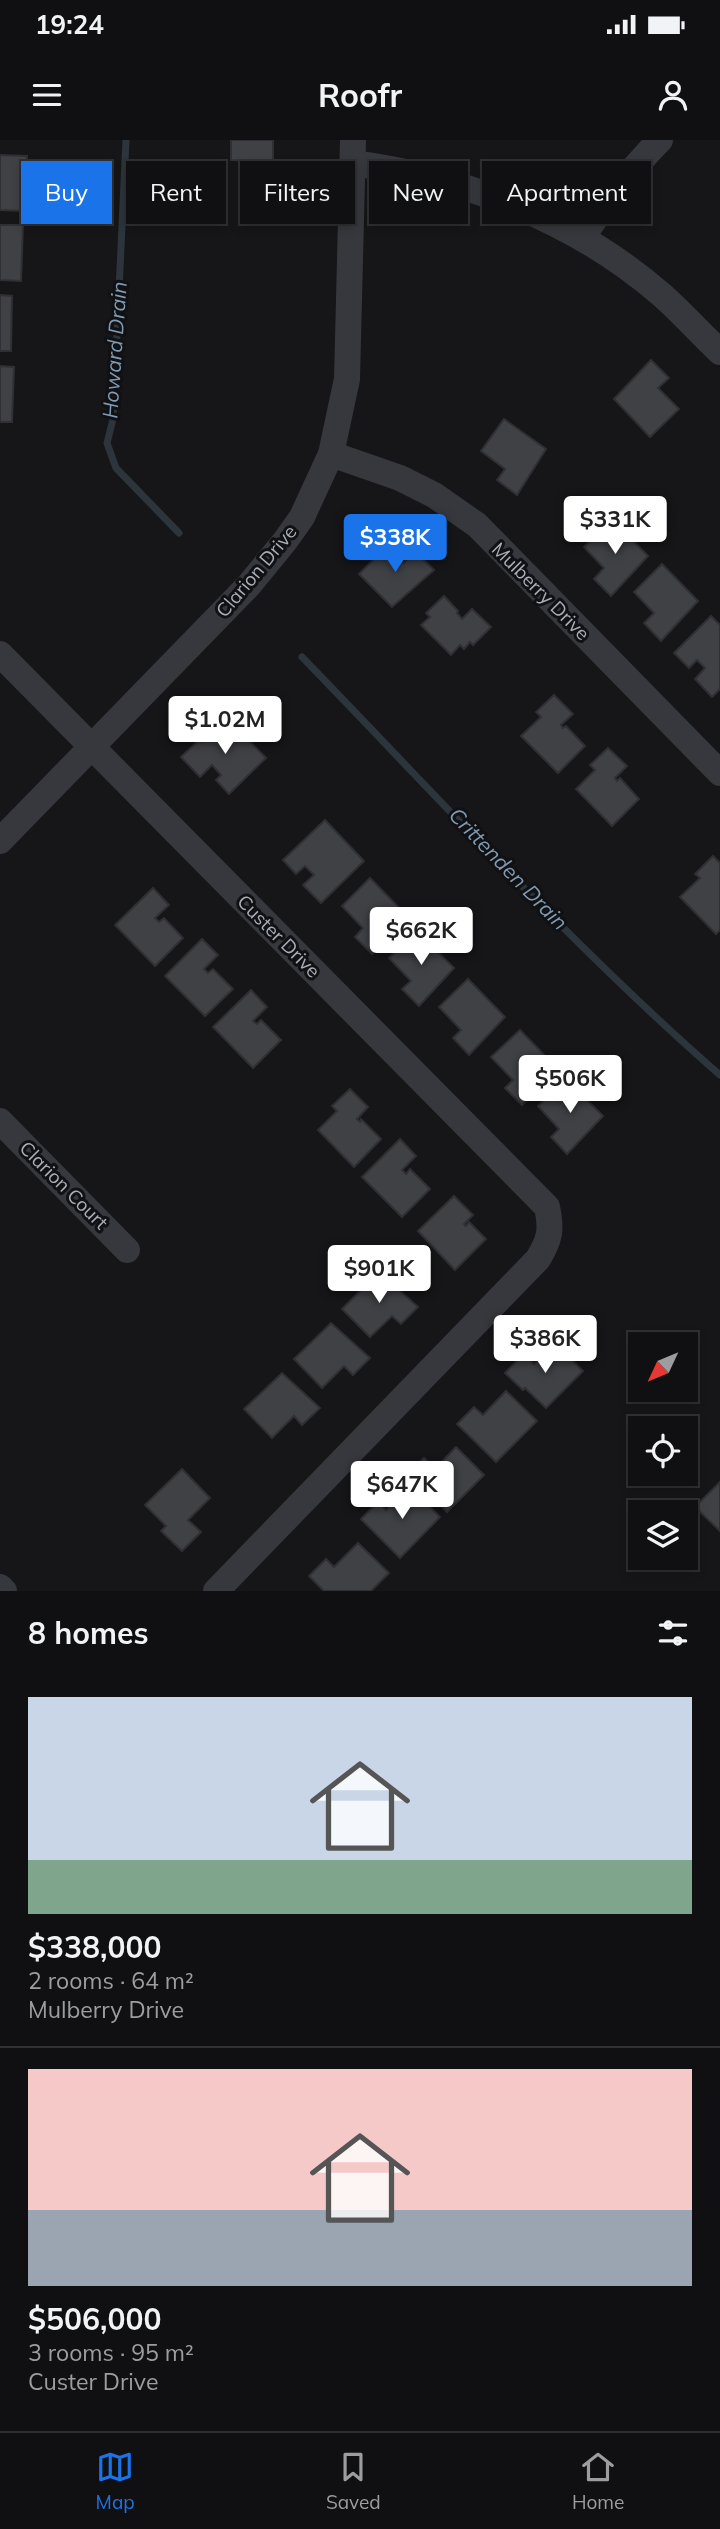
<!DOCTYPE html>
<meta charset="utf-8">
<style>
body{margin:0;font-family:Mulish,sans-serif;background:#19191b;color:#f1f3f6;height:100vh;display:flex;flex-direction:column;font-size:26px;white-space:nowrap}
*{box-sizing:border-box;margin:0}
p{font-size:23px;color:#9c9d9f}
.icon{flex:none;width:38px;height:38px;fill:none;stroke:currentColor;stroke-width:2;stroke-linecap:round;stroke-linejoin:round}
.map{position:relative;height:1451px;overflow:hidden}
.drawer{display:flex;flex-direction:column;background:#101012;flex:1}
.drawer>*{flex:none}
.banner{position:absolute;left:21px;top:21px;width:679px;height:63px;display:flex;gap:14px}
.needle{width:46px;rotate:226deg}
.buttons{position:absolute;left:628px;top:1192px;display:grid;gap:14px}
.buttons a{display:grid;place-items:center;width:70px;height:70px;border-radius:0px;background:#101012;box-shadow:0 4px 10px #0003,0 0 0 2px #303032;font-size:35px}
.price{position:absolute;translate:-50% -60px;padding:0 16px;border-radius:7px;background:#fff;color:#222;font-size:23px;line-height:46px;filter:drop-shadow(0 2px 4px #0008)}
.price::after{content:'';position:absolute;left:50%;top:42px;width:21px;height:16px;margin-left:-10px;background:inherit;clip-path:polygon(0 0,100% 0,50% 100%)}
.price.current{background:#1a73e8;color:#fff}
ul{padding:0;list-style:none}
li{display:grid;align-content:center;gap:14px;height:371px;padding:0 28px}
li+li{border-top:2px solid #303032}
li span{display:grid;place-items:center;height:217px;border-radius:0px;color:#555}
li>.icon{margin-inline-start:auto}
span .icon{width:126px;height:126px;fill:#fffc;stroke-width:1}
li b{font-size:30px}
h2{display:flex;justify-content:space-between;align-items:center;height:84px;padding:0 28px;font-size:30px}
.pill{padding:0 24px;border-radius:0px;background:#101012;box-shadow:0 4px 10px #0003,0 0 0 2px #303032;font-size:24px;line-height:63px}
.pill.current{background:#1a73e8;color:#fff}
.status{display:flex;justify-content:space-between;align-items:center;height:49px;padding:0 35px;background:#101012;direction:ltr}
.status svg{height:19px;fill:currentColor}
header{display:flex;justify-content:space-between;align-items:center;height:91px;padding:0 28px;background:#101012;font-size:32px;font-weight:700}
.tabs{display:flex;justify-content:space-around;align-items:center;height:98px;border-top:2px solid #303032;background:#101012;font-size:19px;color:#9c9d9f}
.tabs a{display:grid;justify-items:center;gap:4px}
.tabs .current{color:#1a73e8}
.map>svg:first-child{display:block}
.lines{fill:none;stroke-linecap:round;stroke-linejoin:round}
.stream{stroke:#2c353c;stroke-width:7}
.building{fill:#404145;stroke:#303034;stroke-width:2}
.minor{stroke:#37383d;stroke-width:26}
.labels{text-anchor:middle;stroke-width:6;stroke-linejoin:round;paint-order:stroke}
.street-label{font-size:19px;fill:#a8adb8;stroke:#111113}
.water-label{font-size:21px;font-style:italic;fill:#7f9bb3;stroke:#111113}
</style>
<div class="status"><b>19:24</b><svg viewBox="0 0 49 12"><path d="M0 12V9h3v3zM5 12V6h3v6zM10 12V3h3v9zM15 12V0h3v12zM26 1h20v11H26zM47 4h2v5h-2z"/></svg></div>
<header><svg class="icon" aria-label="menu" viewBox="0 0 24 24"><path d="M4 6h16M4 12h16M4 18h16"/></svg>Roofr<svg class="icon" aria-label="person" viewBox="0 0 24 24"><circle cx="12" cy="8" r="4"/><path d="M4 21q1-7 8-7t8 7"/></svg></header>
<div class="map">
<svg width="720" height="1451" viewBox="0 0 720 1451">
<rect width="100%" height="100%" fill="#161618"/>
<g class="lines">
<g class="stream">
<path d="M126,0l-13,279 -6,24 9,25 63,65"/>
<path d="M302,517c137,141 269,288 418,418"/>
</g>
</g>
<g class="building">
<path d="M231,0h42v21l-42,-1z"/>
<path d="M0,15l27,1 -2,55 -25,-1z"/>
<path d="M0,85h23l-2,56 -21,-1z"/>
<path d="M0,155l12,1 -1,55h-11z"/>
<path d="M651,220l18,18 -11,10 21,21 -29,28 -36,-38z"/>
<path d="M0,226l14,1 -2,55h-12z"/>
<path d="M504,279l42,30 -29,46 -20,-15 8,-11 -24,-18z"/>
<path d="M612,379l36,37 -37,40 -17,-17 10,-11 -20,-21z"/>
<path d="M391,402l13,13 -4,5 4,3 11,-12 19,19 -42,37 -33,-33z"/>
<path d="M662,424l36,37 -37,40 -17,-18 10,-10 -20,-21z"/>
<path d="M444,456l14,15 -1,2 5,6 10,-10 19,18 -18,18 -3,-3 -6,7 -4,-4 -9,10 -30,-30 9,-8 -4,-4z"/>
<path d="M711,476l9,9v64l-8,8 -17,-18 10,-11 -8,-8 -8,8 -15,-15z"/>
<path d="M554,555l19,19 -12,11 2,3 3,-2 19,20 -27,27 -37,-37 20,-19 -5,-5z"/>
<path d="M227,578l39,40 -37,36 -13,-14 5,-5 -9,-10 -12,12 -19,-20 19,-18 2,3z"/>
<path d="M608,608l19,18 -12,12 2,3 3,-3 19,21 -27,27 -36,-37 19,-19 -5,-5z"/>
<path d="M325,680l39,41 -43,42 -18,-18 11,-10 -9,-9 -9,8 -13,-14z"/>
<path d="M713,716l7,7v67l-4,4 -36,-37 20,-19 -5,-4z"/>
<path d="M370,738l37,38 -35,38 -17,-17 8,-9 -21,-22z"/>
<path d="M153,748l16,17 -14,13 4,4 5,-4 19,20 -28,28 -40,-41z"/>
<path d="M417,791l37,37 -35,38 -17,-17 9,-8 -22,-23z"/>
<path d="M202,799l16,16 -14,14 4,4 5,-4 20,20 -28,27 -40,-40z"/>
<path d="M468,839l37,38 -36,38 -16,-17 8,-8 -22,-23z"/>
<path d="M251,850l16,17 -14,14 4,3 4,-4 20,20 -28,28 -40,-41z"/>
<path d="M520,890l36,37 -34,38 -17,-17 8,-8 -22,-23z"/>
<path d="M566,939l37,37 -36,38 -16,-17 8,-8 -21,-23z"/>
<path d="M350,949l18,18 -11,12 3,3 1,-3 20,20 -27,28 -36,-37 19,-19 -5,-5z"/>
<path d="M400,999l16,17 -14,14 4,4 4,-5 20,20 -28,28 -40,-40z"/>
<path d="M454,1056l19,19 -9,9 2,2 3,-4 17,17 -31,31 -37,-39z"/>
<path d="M379,1132l39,35 -17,17 -9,-8 -22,21 -28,-28z"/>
<path d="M331,1183l39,35 -17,17 -9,-9 -22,22 -28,-29z"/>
<path d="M555,1203l28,28 -37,37 -21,-20 -2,2 -18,-17 19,-20 10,11z"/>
<path d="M282,1233l38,35 -18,17 -8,-9 -22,22 -28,-29z"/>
<path d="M506,1251l31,30 -41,41 -39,-38 17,-17 9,8z"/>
<path d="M456,1307l28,28 -37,37 -39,-38 16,-16 11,11z"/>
<path d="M182,1329l28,29 -22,22 13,12 -19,19 -21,-20 5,-5 -21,-21z"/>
<path d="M720,1342v49l-25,-24z"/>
<path d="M410,1346l30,31 -40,41 -39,-39 17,-17 8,8z"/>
<path d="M358,1403l31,30 -18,18h-47l-15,-15 17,-17 8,8z"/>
</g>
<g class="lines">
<g class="minor">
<path d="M352,23c114,15 224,57 311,133 20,18 38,38 57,56"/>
<path d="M582,98c23,-35 48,-68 78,-98"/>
<path d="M331,314l69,24 34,17 43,30 243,248"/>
<path d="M0,514l547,553c5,23 3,32 -9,52l-322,332"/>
<path d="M0,701l249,-256 36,-44 17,-24 29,-63 16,-75 6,-239"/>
<path d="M0,981l127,129"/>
<path d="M0,1447l4,4"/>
</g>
</g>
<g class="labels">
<g class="street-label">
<text transform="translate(256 431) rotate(-50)" y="7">Clarion Drive</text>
<text transform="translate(541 451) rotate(45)" y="7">Mulberry Drive</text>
<text transform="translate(279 796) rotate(45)" y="7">Custer Drive</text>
<text transform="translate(64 1045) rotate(45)" y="7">Clarion Court</text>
</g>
<g class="water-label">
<text transform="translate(115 210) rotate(-86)" y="7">Howard Drain</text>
<text transform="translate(508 729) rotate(46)" y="7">Crittenden Drain</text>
</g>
</g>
</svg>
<div class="buttons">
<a><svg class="needle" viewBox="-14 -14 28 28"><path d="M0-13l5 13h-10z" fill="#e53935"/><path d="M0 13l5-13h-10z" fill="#9c9d9f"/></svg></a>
<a><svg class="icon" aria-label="locate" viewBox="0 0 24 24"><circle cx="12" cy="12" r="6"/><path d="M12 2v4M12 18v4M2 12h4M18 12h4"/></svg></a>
<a><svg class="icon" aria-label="layers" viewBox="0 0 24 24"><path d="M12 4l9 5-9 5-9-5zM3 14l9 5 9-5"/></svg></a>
</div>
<b class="price" style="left:615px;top:416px">$331K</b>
<b class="price current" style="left:395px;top:434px">$338K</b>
<b class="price" style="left:225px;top:616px">$1.02M</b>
<b class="price" style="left:421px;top:827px">$662K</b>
<b class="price" style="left:570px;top:975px">$506K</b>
<b class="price" style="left:379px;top:1165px">$901K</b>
<b class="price" style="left:545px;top:1235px">$386K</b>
<b class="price" style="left:402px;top:1381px">$647K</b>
<div class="banner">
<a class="pill current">Buy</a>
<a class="pill">Rent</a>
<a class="pill">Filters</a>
<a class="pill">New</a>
<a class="pill">Apartment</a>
</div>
</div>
<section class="drawer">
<h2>8 homes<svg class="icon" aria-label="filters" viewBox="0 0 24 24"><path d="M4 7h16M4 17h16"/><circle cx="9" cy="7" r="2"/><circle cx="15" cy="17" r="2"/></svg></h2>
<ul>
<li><span style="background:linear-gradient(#c9d6e8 75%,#7fa58c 0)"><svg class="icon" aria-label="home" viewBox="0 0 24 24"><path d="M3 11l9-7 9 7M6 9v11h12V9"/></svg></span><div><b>$338,000</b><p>2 rooms · 64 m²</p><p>Mulberry Drive</p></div></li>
<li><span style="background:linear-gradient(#f6c9c9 65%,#9aa5b1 0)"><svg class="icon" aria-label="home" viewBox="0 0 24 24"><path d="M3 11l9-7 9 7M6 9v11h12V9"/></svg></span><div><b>$506,000</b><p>3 rooms · 95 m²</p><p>Custer Drive</p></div></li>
</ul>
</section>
<nav class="tabs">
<a class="current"><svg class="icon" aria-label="map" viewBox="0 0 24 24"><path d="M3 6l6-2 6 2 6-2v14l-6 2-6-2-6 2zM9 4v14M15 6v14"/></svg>Map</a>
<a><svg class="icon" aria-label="saved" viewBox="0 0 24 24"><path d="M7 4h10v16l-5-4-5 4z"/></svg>Saved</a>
<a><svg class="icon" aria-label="home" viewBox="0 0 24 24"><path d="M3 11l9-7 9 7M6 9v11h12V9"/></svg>Home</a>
</nav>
